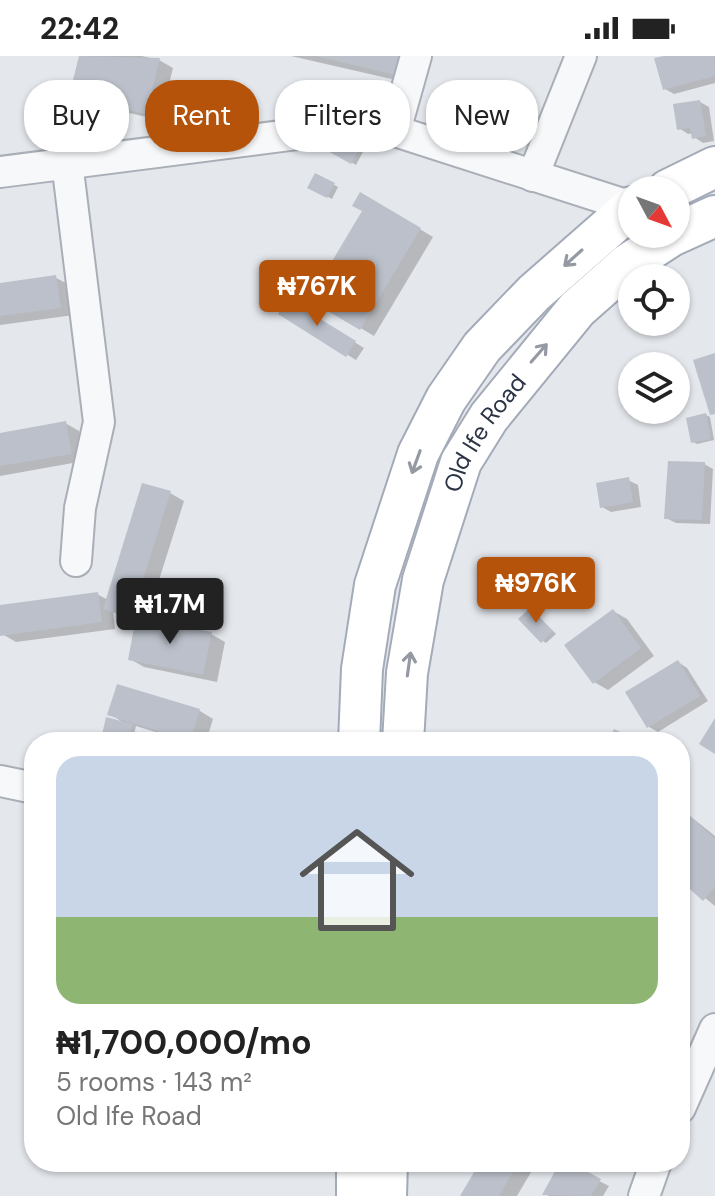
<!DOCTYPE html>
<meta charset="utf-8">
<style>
body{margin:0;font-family:"DM Sans",sans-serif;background:#f2f2f2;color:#222;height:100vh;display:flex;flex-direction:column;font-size:30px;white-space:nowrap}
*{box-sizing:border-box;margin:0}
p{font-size:26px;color:#767676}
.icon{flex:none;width:44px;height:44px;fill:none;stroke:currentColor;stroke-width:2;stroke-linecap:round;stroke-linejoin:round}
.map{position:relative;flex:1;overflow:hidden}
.side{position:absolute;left:24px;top:676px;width:666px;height:440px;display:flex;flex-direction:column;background:#fff;border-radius:32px;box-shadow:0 2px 6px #0004}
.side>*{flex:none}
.guide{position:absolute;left:24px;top:24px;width:668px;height:72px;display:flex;gap:16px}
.needle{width:52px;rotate:131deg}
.controls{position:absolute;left:618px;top:120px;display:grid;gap:16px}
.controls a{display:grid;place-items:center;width:72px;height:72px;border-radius:50%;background:#fff;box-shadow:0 2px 6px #0004;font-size:40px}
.price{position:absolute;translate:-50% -68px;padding:0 18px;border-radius:8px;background:#b45309;color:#fff;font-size:26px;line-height:52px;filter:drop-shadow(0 2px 4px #0008)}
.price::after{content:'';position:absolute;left:50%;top:48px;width:24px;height:18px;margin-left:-12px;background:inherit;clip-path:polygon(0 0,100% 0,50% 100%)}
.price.current{background:#222;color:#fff}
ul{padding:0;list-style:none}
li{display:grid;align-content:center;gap:16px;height:424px;padding:0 32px}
li span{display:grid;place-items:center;height:248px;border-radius:24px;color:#555}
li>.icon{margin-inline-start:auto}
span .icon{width:144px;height:144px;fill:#fffc;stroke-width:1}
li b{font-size:34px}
.tag{padding:0 28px;border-radius:32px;background:#fff;box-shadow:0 2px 6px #0004;font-size:28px;line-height:72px}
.tag.current{background:#b45309;color:#fff}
.status{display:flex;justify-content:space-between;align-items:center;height:56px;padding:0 40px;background:#fff;direction:ltr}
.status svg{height:22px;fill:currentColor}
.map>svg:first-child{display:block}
.shadow{fill:#0003}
.building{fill:#bbc0ca}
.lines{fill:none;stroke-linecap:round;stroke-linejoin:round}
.minor-casing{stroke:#a9aeb7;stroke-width:34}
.major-casing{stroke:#a3abb8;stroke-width:44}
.minor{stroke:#f7f8fa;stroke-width:30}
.major{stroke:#fff;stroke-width:40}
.oneway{stroke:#959aa2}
.labels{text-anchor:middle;stroke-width:7;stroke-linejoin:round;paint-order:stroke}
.street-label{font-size:24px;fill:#2b3445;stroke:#f4f6f9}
</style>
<div class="status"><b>22:42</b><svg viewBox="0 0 49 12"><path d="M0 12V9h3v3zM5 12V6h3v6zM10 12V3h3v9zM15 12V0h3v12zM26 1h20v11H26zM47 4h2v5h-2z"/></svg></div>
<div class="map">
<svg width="715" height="1140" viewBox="0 0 715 1140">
<rect width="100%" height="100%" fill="#e4e7ec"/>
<g class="shadow">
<path d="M81,0h61l17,4 14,8 -13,52 -75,-17 -14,-8z"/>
<path d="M291,0h128l-6,28z"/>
<path d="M671,0h44v27l-41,11 -9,-5z"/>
<path d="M700,46l9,5 5,34 -11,2 -9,-6 -1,-4 -5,1 -9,-6z"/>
<path d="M337,81l26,15 -7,13 -27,-15z"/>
<path d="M316,119l22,12 -6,12 -22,-12z"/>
<path d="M361,138l72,43 -59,99 -62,-37 53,-88z"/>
<path d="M56,222l14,7 4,30 -74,10v-40z"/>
<path d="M288,245l76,47 -8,12 -75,-46z"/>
<path d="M706,359l4,2 4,23 -17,4 -4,-2z"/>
<path d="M65,367l14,8 5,30 -84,15v-41z"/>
<path d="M704,408l9,5 -3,55 -34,-1 -10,-5z"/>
<path d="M628,424l10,5 3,22 -30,5 -9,-5z"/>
<path d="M170,437l14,8 -38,120 65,13 14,8 -8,40 -73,-15 -14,-8 8,-37 -25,-10 2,17 -99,13 -14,-8 -2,-27 97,-13 11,6z"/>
<path d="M613,555l14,8 27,37 -46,34 -14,-8z"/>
<path d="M534,556l22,22 -10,9 -3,-2z"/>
<path d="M678,606l9,6 21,33 -50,31 -9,-5z"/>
<path d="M118,631l82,24 13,8 -7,23h-43l2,-7 -29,-9 -4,16h-20l-9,-4 21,-15 -14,-9z"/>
<path d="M680,752l35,28v70l-35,-28z"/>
<path d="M680,985l5,3 -5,11z"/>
<path d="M482,1106h55l-20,34h-53z"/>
<path d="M562,1106l47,24 -6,10h-54l-4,-2z"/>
</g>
<g class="building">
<path d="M79,0l81,2 -14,56 -77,-18z"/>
<path d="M316,0h83l-4,19z"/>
<path d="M664,0h50l1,20 -52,14 -9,-32z"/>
<path d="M700,44l6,36 -14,3 -2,-11 -13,2 -4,-26z"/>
<path d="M336,78l24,14 -9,16 -25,-14z"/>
<path d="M315,117l20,10 -8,15 -20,-10z"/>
<path d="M360,136l61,36 -61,102 -51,-30 53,-89 -10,-5z"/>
<path d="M56,219l5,33 -61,8v-33z"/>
<path d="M288,243l68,42 -10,16 -68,-43z"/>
<path d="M715,297v61l-5,1 -17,-55z"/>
<path d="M706,357l5,26 -20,4 -5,-25z"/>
<path d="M66,365l6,33 -72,12v-33z"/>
<path d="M668,405l37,1 -3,58 -38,-1z"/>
<path d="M629,421l4,25 -33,6 -4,-25z"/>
<path d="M142,427l29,8 -40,127 -28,-9z"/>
<path d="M98,536l4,30 -102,14v-31z"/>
<path d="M530,552l23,23 -12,12 -23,-24z"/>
<path d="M613,553l28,39 -48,36 -29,-39z"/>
<path d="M136,561l76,15 -9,43 -75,-15z"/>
<path d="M678,604l22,36 -53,32 -22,-36z"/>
<path d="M117,628l83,25 -10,33h-29l3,-9 -57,-18z"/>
<path d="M106,661l27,7 -5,18 -27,-3z"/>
<path d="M715,662v36l-16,-10z"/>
<path d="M614,673l27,13h-33z"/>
<path d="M680,751l35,32v48l-12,14 -23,-21z"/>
<path d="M480,1106h39l-20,34h-39z"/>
<path d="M560,1106h10l31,17 -10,17 -49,-1z"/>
</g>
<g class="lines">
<g class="minor-casing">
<g id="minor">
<path d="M395,75l21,-75"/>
<path d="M67,106l32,260 -19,86 -4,53"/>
<path d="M0,116l344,-44 51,3 237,76"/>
<path d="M533,120l48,-120"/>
<path d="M0,725l34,7"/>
<path d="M680,1052l35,-79"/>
<path d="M644,1140l12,-34"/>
</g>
</g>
<g class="major-casing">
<g id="major">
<path d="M668,134l47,-23"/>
<path d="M359,686l3,-73 13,-84 43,-131 28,-55 36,-52 52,-54 98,-86"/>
<path id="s1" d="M403,686l4,-69 16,-93 38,-118 28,-45 88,-108 51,-45 43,-28 44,-20"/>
<path d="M357,1106v34"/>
<path d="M386,1140l1,-34"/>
</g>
</g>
<use href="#minor" class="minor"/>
<use href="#major" class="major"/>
</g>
<defs><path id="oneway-shaft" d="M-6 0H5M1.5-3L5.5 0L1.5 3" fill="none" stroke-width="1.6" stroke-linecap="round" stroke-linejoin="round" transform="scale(2)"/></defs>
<g class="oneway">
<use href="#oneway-shaft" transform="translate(573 202) rotate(138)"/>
<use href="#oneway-shaft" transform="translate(539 297) rotate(-49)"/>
<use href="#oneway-shaft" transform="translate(416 406) rotate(110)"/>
<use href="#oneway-shaft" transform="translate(409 608) rotate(-82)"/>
</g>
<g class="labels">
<g class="street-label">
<text dy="8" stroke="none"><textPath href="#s1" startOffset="324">Old Ife Road</textPath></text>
</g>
</g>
</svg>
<div class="controls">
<a><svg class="needle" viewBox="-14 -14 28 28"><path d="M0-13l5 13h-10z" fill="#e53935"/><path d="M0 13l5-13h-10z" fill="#767676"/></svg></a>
<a><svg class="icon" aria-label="locate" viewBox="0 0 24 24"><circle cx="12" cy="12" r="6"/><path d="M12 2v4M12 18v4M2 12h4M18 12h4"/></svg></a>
<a><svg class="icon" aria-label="layers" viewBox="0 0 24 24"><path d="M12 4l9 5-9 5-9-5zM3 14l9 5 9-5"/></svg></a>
</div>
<b class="price" style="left:317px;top:272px">₦767K</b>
<b class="price" style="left:536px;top:569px">₦976K</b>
<b class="price current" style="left:170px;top:590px">₦1.7M</b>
<div class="guide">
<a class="tag">Buy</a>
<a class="tag current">Rent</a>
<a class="tag">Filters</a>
<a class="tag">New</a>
</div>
<section class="side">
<ul>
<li><span style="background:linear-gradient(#c9d6e8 65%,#8fb573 0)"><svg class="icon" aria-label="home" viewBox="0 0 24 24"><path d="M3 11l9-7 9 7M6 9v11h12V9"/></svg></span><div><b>₦1,700,000/mo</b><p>5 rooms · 143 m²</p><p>Old Ife Road</p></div></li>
</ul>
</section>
</div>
